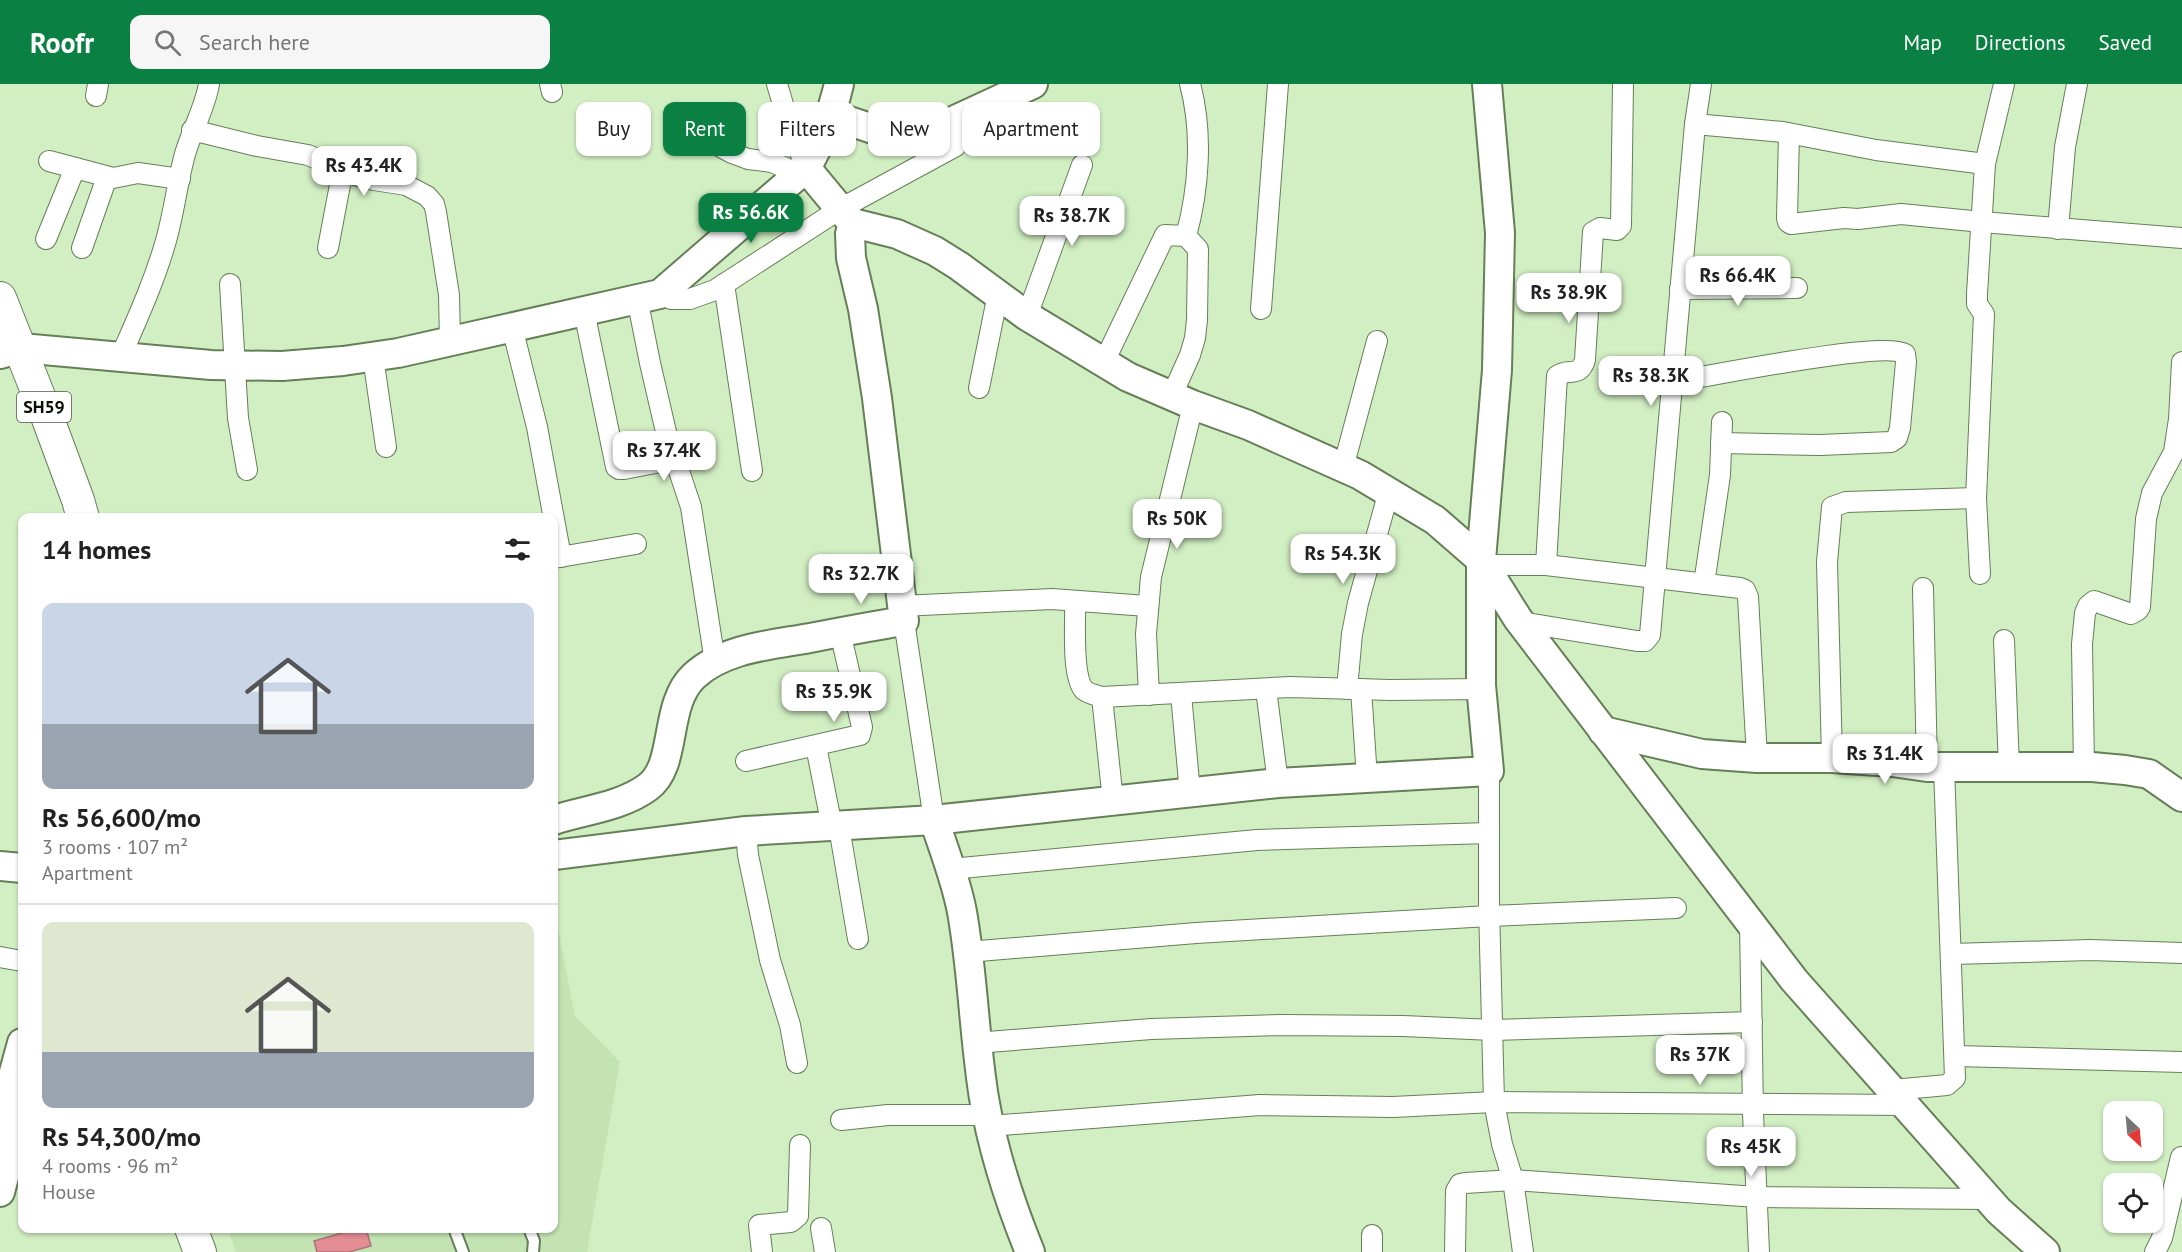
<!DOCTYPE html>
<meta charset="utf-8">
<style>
body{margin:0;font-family:"PT Sans",sans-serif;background:#f6f6f6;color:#222;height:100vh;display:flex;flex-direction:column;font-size:22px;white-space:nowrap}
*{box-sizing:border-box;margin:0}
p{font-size:20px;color:#767676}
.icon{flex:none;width:33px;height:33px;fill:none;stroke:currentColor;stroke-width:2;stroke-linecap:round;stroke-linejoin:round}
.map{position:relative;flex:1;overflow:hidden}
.details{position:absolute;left:18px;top:429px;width:540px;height:720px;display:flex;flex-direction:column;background:#fff;border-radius:12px;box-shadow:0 2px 4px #0004}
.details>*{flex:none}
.top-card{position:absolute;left:576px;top:18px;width:570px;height:54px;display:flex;gap:12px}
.needle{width:39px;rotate:154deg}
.buttons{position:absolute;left:2103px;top:1017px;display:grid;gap:12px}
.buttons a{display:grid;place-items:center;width:60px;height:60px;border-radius:12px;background:#fff;box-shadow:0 2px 4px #0004;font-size:30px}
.price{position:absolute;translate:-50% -51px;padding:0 14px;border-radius:12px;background:#fff;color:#222;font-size:20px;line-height:39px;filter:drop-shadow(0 2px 3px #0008)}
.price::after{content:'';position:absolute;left:50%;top:36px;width:18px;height:14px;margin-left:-9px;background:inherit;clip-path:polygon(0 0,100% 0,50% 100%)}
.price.current{background:#0b8043;color:#fff}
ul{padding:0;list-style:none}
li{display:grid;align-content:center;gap:12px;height:318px;padding:0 24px}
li+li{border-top:2px solid #e0e0e0}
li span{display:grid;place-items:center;height:186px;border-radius:12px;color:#555}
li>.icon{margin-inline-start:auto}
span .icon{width:108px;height:108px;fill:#fffc;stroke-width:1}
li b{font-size:26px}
h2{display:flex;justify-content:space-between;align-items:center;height:72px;padding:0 24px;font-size:26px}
.pill{padding:0 21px;border-radius:12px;background:#fff;box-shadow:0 2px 4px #0004;font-size:21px;line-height:54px}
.pill.current{background:#0b8043;color:#fff}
header{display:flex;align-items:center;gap:36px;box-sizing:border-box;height:84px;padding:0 30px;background:#0b8043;color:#fff}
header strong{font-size:28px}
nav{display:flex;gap:33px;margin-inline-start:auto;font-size:21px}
.search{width:420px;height:54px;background:#f6f6f6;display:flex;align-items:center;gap:15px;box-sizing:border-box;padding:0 21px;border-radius:12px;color:#767676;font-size:22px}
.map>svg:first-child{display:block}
.built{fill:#c3e4b2}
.building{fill:#e48d93;stroke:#a97579;stroke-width:1.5}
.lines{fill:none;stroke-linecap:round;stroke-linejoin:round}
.lane-casing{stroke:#657f57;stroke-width:14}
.street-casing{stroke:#657f57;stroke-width:22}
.secondary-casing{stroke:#657f57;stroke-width:32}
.primary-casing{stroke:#657f57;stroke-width:34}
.lane{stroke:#fff;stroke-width:10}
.street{stroke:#fff;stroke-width:20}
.secondary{stroke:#fff;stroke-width:28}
.primary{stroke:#fff;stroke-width:32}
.labels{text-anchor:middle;stroke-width:6;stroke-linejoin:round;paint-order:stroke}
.shield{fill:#fff;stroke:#52584f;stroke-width:1.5}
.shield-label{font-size:18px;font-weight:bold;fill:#081104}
</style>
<header>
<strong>Roofr</strong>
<div class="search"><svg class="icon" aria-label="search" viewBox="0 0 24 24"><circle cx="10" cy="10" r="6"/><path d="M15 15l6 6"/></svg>Search here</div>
<nav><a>Map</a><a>Directions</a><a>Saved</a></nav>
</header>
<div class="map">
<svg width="2182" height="1168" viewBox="0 0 2182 1168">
<rect width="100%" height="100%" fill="#d2efc3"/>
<path class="built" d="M554,824l21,108 45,46 -33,190h-351l-8,-23 326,-1z"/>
<path class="building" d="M359,1144h7l5,18 -22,6h-32l-3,-11z"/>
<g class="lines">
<g class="lane-casing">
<g id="lane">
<path d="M454,1144l9,24"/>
<path d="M529,1144l5,13 -1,11"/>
</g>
</g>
<g class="street-casing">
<g id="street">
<path d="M550,0l2,8"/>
<path d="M777,0l10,34 19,50"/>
<path d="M96,12l2,-12"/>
<path d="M1695,40l88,8 93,18 109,14"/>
<path d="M679,45l12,2 41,22 16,6 24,3 27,12"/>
<path d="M192,46l65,16 51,9 47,20 19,5 32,5 21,11 7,8 2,8 13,83 1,46"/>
<path d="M1789,50l-2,84 1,4 3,2 53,-6 14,1 43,-5 81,8 200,16"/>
<path d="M49,77l64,17 25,-5 42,6"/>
<path d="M2058,145l7,-82 12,-63"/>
<path d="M46,155l29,-71"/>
<path d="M82,164l25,-71"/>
<path d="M328,164l15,-79"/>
<path d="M230,200l8,134 9,52"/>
<path d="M724,200l28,187"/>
<path d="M1680,205l117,-1"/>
<path d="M660,210l11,5h19l25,-9 125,-81 116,-63 8,-12v-18"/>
<path d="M637,214l13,65 16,69 25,75 24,155"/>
<path d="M1261,225l17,-225"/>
<path d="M584,227l32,156 3,2h5l52,-10"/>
<path d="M1027,232l55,-151"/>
<path d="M512,243l25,100 24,130"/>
<path d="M121,272c16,-37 33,-74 44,-112 9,-30 12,-61 20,-90 7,-24 20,-46 24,-70"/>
<path d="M373,273l13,90"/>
<path d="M1104,278l61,-127 21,1"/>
<path d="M1672,298c34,-5 213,-42 233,-28l1,8 -6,66 -3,10 -6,4 -71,3 -99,-2"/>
<path d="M979,304l19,-94"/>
<path d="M1172,311l18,-40 5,-17 2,-18 1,-71 -12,-13c13,-47 17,-104 4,-152"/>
<path d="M1343,384l34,-127"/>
<path d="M554,474l82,-14"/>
<path d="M1485,481h61l194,23 5,2 3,7 9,161"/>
<path d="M1546,481l11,-189c11,-9 22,3 28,-16l8,-128 7,-4 17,2 4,-4 2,-142"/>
<path d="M1980,490l-4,-76 8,-184 -7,-10v-10l8,-130 19,-80"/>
<path d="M1704,500l16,-109 2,-53"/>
<path d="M1923,504l4,179"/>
<path d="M1075,517c1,20 -4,74 9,89 5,4 12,5 18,7"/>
<path d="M901,522l151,-7 95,7"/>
<path d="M904,537l30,199"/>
<path d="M1520,538l117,19h8l5,-6 45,-511 6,-40"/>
<path d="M2004,556l5,127"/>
<path d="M1266,605l12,94"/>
<path d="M1347,605l5,-55 6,-31 31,-112"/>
<path d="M1361,605l6,89"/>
<path d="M1181,610l9,99"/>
<path d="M1149,611l-3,-61 5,-57 42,-172"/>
<path d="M816,662l16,81"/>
<path d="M1832,674l-5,-196 5,-55 14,-5 130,-4"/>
<path d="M746,677l114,-26 2,-8 -22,-95"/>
<path d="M2084,683l-2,-123 3,-31 3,-7 6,-5 37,13 7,-4 2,-3 6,-88 6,-26 22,-41 5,-33 3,-57"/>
<path d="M1489,687v135l5,196 8,42 11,36 10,72"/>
<path d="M1113,717l-11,-104 188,-10 100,3 92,-1"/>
<path d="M839,743l19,112"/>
<path d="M746,747l2,24 22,105 20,65 7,38"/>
<path d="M951,785l306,-29 232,-7"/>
<path d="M1750,838l3,191 6,139"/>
<path d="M967,868l229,-19 293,-17 187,-8"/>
<path d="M1952,870l138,-4 92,3"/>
<path d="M0,873l22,4"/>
<path d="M976,959l175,-14 131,-4 121,1 90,4 259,-8"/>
<path d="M1955,972l227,6"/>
<path d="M1893,1006l54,-5 8,-7 -11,-311"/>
<path d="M841,1036l47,-5h99"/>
<path d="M990,1042l270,-21 133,2 101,-5 411,3"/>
<path d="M821,1144l4,24"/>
<path d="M1372,1151v17"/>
<path d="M762,1168l-3,-27 32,-3 7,-6 2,-71"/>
<path d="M1455,1168l1,-61 4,-7 5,-1 48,-3 244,17 231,2"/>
<path d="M2155,1168l7,-14 19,-81"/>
</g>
</g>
<g class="secondary-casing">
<g id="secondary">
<path d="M831,31l48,16 20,4 28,-2 106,-49"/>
<path d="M806,84l34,41 13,14 44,11 38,17 24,15 68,50 101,61 65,28 55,20 112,50 75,45 46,40 37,59 276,361 205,231 46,41"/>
<path d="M0,270l21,-6 190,17 71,1 61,-5 55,-8 262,-59 146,-126c16,-27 26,-54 33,-84"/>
<path d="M1603,647l99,23 55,4h75l60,4 35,5h165l33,3 24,4 33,23"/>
<path d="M554,736c30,-10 67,-13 94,-33 30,-22 15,-82 46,-111 30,-28 77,-31 116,-38 31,-6 62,-12 94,-17l-27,-223 -14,-89 -12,-51 -1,-24 3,-11"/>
<path d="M934,736c10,30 22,60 28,92 11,61 12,125 22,186 9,53 26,105 46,154"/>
<path d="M554,771l192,-24 188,-11 344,-37 211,-12 -8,-86v-125l16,-190 3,-137 -13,-149"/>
<path d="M0,782l22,2"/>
<path d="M0,1039l22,-80"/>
<path d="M0,1108l22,-84"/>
</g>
</g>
<g class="primary-casing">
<g id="primary">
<path d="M0,214l48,121 30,81 5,18"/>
<path d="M191,1144l9,24"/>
</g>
</g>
<use href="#lane" class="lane"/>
<use href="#street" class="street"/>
<use href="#secondary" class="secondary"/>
<use href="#primary" class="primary"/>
</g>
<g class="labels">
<rect class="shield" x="17" y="308" width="54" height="30" rx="4.5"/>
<g class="shield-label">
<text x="44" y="329">SH59</text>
</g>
</g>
</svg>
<div class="buttons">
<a><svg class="needle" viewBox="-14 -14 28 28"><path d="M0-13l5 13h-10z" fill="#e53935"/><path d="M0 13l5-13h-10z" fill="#767676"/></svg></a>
<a><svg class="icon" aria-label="locate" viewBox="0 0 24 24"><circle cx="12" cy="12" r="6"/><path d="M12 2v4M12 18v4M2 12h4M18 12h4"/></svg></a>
</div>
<b class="price" style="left:364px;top:113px">Rs 43.4K</b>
<b class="price current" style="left:751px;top:160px">Rs 56.6K</b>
<b class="price" style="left:1072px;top:163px">Rs 38.7K</b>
<b class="price" style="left:1738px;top:223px">Rs 66.4K</b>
<b class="price" style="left:1569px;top:240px">Rs 38.9K</b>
<b class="price" style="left:1651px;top:323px">Rs 38.3K</b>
<b class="price" style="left:664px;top:398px">Rs 37.4K</b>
<b class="price" style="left:1177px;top:466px">Rs 50K</b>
<b class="price" style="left:1343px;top:501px">Rs 54.3K</b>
<b class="price" style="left:861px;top:521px">Rs 32.7K</b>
<b class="price" style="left:834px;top:639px">Rs 35.9K</b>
<b class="price" style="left:1885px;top:701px">Rs 31.4K</b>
<b class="price" style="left:1700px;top:1002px">Rs 37K</b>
<b class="price" style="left:1751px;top:1094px">Rs 45K</b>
<div class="top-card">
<a class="pill">Buy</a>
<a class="pill current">Rent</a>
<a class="pill">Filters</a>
<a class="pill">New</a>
<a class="pill">Apartment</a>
</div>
<section class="details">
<h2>14 homes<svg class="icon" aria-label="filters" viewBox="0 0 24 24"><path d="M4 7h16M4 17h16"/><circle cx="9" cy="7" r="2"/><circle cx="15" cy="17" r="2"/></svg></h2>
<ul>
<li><span style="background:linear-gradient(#c9d6e8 65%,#9aa5b1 0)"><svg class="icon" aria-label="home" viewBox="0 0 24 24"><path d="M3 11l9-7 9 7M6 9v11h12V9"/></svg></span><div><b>Rs 56,600/mo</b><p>3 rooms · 107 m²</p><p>Apartment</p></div></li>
<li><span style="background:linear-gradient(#dfe7d0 70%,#9aa5b1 0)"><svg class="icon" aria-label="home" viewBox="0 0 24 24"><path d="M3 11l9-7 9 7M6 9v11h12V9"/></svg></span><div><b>Rs 54,300/mo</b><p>4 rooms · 96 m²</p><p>House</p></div></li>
</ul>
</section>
</div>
